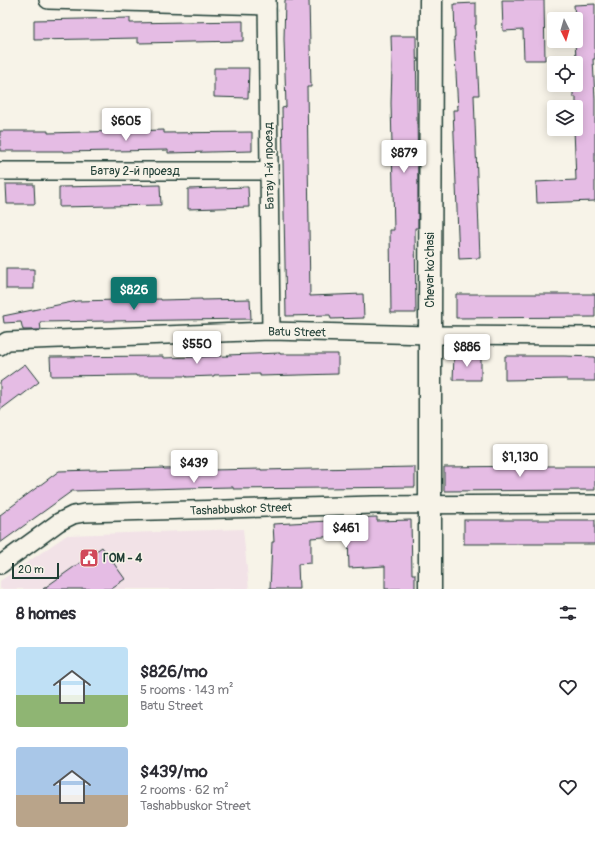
<!DOCTYPE html>
<meta charset="utf-8">
<style>
body{margin:0;font-family:Pangolin,sans-serif;background:#f2f2f3;color:#2b2b33;height:100vh;display:flex;flex-direction:column;font-size:15px;white-space:nowrap}
*{box-sizing:border-box;margin:0}
p{font-size:13px;color:#7c7c81}
.icon{flex:none;width:22px;height:22px;fill:none;stroke:currentColor;stroke-width:2;stroke-linecap:round;stroke-linejoin:round}
.map{position:relative;height:589px;overflow:hidden}
.sheet{display:flex;flex-direction:column;background:#fff;flex:1}
.sheet>*{flex:none}
.needle{width:26px;rotate:175deg}
.controls{position:absolute;left:547px;top:12px;display:grid;gap:8px}
.controls a{display:grid;place-items:center;width:36px;height:36px;border-radius:4px;background:#fff;box-shadow:0 2px 10px #0003;font-size:20px}
.scale{position:absolute;left:12px;bottom:10px;width:47px;box-sizing:border-box;padding-left:4px;border:2px solid #1f3d34;border-top:0;font-size:11px;line-height:14px;white-space:nowrap;color:#1f3d34;-webkit-text-stroke:3px #f7f3e8;paint-order:stroke}
.price{position:absolute;translate:-50% -34px;padding:0 9px;border-radius:4px;background:#fff;color:#222;font-size:13px;line-height:26px;filter:drop-shadow(0 1px 2px #0008)}
.price::after{content:'';position:absolute;left:50%;top:24px;width:12px;height:9px;margin-left:-6px;background:inherit;clip-path:polygon(0 0,100% 0,50% 100%)}
.price.current{background:#0f766e;color:#fff}
ul{padding:0;list-style:none}
li{display:flex;align-items:center;gap:12px;height:100px;padding:0 16px}
li span{display:grid;place-items:center;flex:none;width:112px;height:80px;border-radius:4px;color:#555}
li>.icon{margin-inline-start:auto}
span .icon{width:48px;height:48px;fill:#fffc;stroke-width:1}
li b{font-size:17px}
h2{display:flex;justify-content:space-between;align-items:center;height:48px;padding:0 16px;font-size:17px}
.map>svg:first-child{display:block}
.built{fill:#f2e2e7}
.building{fill:#e5bce4;stroke:#1f3d34}
.lines{fill:none;stroke-linecap:round;stroke-linejoin:round}
.street-casing{stroke:#1f3d34;stroke-width:20}
.secondary-casing{stroke:#1f3d34;stroke-width:25}
.street{stroke:#f7f3e8;stroke-width:17}
.secondary{stroke:#f7f3e8;stroke-width:22}
.labels{text-anchor:middle;stroke-width:3;stroke-linejoin:round;paint-order:stroke}
.street-label{font-size:12px;fill:#1f3d34;stroke:#f7f3e8}
.poi-label{font-size:12px;font-weight:bold;fill:#1f3d34;stroke:#f7f3e8;text-anchor:start}
</style>
<div class="map">
<svg width="595" height="589" viewBox="0 0 595 589">
<rect width="100%" height="100%" fill="#f7f3e8"/>
<filter id="ink" filterUnits="userSpaceOnUse"><feTurbulence type="fractalNoise" baseFrequency=".025" numOctaves="2"/><feDisplacementMap in="SourceGraphic" scale="8" xChannelSelector="R" yChannelSelector="G"/><feConvolveMatrix kernelMatrix="1 2 1 2 8 2 1 2 1" color-interpolation-filters="sRGB"/></filter>
<g filter="url(#ink)">
<path class="built" d="M243,529l6,60h-249v-8l67,-46z"/>
<g class="building">
<path d="M285,0h24l2,87h-4l3,209 53,-2 1,24 -33,1 -1,-4 -44,1 -4,-208 4,-1 -2,-68z"/>
<path d="M502,0h42l1,60h-21l-1,-30 -20,1z"/>
<path d="M476,3v22h-1l4,70h-5l6,163 -21,1 -6,-149h5l-4,-73h1l-1,-33z"/>
<path d="M595,4v55h-2l2,40v102l-58,2 -1,-21 40,-2 -2,-51h2v-32h-3v-12h3l1,-9 -2,-35h1v-22h-1l-1,-14z"/>
<path d="M130,18v5l113,-2v20l-105,2v-5l-104,2v-20z"/>
<path d="M391,36h25l2,152v40h-3l1,85h-25l-1,-83h4l-3,-127 1,-35z"/>
<path d="M214,68h35l-1,30 -34,-1z"/>
<path d="M164,130v3l88,-1v19l-84,2v-3l-105,2v-1h-63v-20h48v2z"/>
<path d="M6,184h28l1,20h-28z"/>
<path d="M160,185l1,20 -102,2v-20z"/>
<path d="M248,187l1,20 -61,2v-20z"/>
<rect x="6" y="269" width="28" height="20"/>
<path d="M456,294h139v23l-139,1z"/>
<path d="M161,299v1l41,-1v1l48,-1 1,20 -211,3 1,8h-18l-2,-8 -17,1 -1,-7 74,-15z"/>
<path d="M280,353v1h58v20l-78,2v-2l-46,1v1l-28,1v-1h-50v-1l-85,1 -1,-19 113,-1v2l65,-2 -1,-1z"/>
<path d="M454,356h27v24h-28z"/>
<path d="M505,356h59l31,1v24h-28v-2l-62,1z"/>
<path d="M25,364l14,18 -18,14 -1,-1 -20,15v-28z"/>
<path d="M540,466h55v24l-151,1v-24z"/>
<path d="M415,467v20l-182,2v-2l-48,1 -113,3 -72,52v-28l59,-44 104,-3 1,1 48,-1v2l49,-1v1z"/>
<path d="M377,517v4l34,-1 1,54h3v15h-30v-23l-36,2 -1,-33 -37,3v25l-13,1 1,25h-29l2,-47h2l-1,-18 74,-4v-2z"/>
<rect x="464" y="520" width="131" height="24"/>
<path d="M102,547l23,32 -15,10h-67z"/>
</g>
<g class="lines">
<g class="street-casing">
<g id="street">
<path d="M48,0l219,6"/>
<path d="M267,0l4,331"/>
<path d="M0,171h269"/>
<path d="M0,346l7,-5 264,-10 159,4 165,1"/>
<path d="M0,565l59,-43 14,-7 11,-2 290,-8 221,-1"/>
</g>
</g>
<g class="secondary-casing">
<path id="secondary" d="M430,589v-254l1,-335"/>
</g>
<use href="#street" class="street"/>
<use href="#secondary" class="secondary"/>
</g>
</g>
<defs>
<g id="civic-square" transform="scale(1)"><rect x="-9" y="-9" width="18" height="18" rx="4" fill="#d1495b" stroke="#f7f3e8"/><path d="M-.6-6.5H3V-4.5H.6V-3L4-1V1h2V6H-6V1h2V-1L-.6-3ZM-1.2 2.5V6h2.4V2.5Z" fill="#fff"/></g>
</defs>
<g fill-rule="evenodd">
<use href="#civic-square" x="89" y="558"/>
</g>
<g class="labels">
<g class="street-label">
<text transform="translate(269 166) rotate(-91)" y="4">Батау 1-й проезд</text>
<text x="135" y="175">Батау 2-й проезд</text>
<text transform="translate(430 270) rotate(-90)" y="4">Chevar ko'chasi</text>
<text transform="translate(297 332) rotate(1)" y="4">Batu Street</text>
<text transform="translate(241 509) rotate(-2)" y="4">Tashabbuskor Street</text>
</g>
<g class="poi-label">
<text x="103" y="562">ГОМ - 4</text>
</g>
</g>
</svg>
<div class="controls">
<a><svg class="needle" viewBox="-14 -14 28 28"><path d="M0-13l5 13h-10z" fill="#e53935"/><path d="M0 13l5-13h-10z" fill="#7c7c81"/></svg></a>
<a><svg class="icon" aria-label="locate" viewBox="0 0 24 24"><circle cx="12" cy="12" r="6"/><path d="M12 2v4M12 18v4M2 12h4M18 12h4"/></svg></a>
<a><svg class="icon" aria-label="layers" viewBox="0 0 24 24"><path d="M12 4l9 5-9 5-9-5zM3 14l9 5 9-5"/></svg></a>
</div>
<div class="scale">20 m</div>
<b class="price" style="left:126px;top:142px">$605</b>
<b class="price" style="left:404px;top:174px">$879</b>
<b class="price current" style="left:134px;top:311px">$826</b>
<b class="price" style="left:197px;top:365px">$550</b>
<b class="price" style="left:467px;top:368px">$886</b>
<b class="price" style="left:520px;top:478px">$1,130</b>
<b class="price" style="left:194px;top:484px">$439</b>
<b class="price" style="left:346px;top:549px">$461</b>
</div>
<section class="sheet">
<h2>8 homes<svg class="icon" aria-label="filters" viewBox="0 0 24 24"><path d="M4 7h16M4 17h16"/><circle cx="9" cy="7" r="2"/><circle cx="15" cy="17" r="2"/></svg></h2>
<ul>
<li><span style="background:linear-gradient(#bfe0f5 60%,#8fb573 0)"><svg class="icon" aria-label="home" viewBox="0 0 24 24"><path d="M3 11l9-7 9 7M6 9v11h12V9"/></svg></span><div><b>$826/mo</b><p>5 rooms · 143 m²</p><p>Batu Street</p></div><svg class="icon" aria-label="heart" viewBox="0 0 24 24"><path d="M12 20l-8-8c-3-5 5-10 8-4 3-6 11-1 8 4z"/></svg></li>
<li><span style="background:linear-gradient(#a9c7e8 60%,#b9a48a 0)"><svg class="icon" aria-label="home" viewBox="0 0 24 24"><path d="M3 11l9-7 9 7M6 9v11h12V9"/></svg></span><div><b>$439/mo</b><p>2 rooms · 62 m²</p><p>Tashabbuskor Street</p></div><svg class="icon" aria-label="heart" viewBox="0 0 24 24"><path d="M12 20l-8-8c-3-5 5-10 8-4 3-6 11-1 8 4z"/></svg></li>
</ul>
</section>
